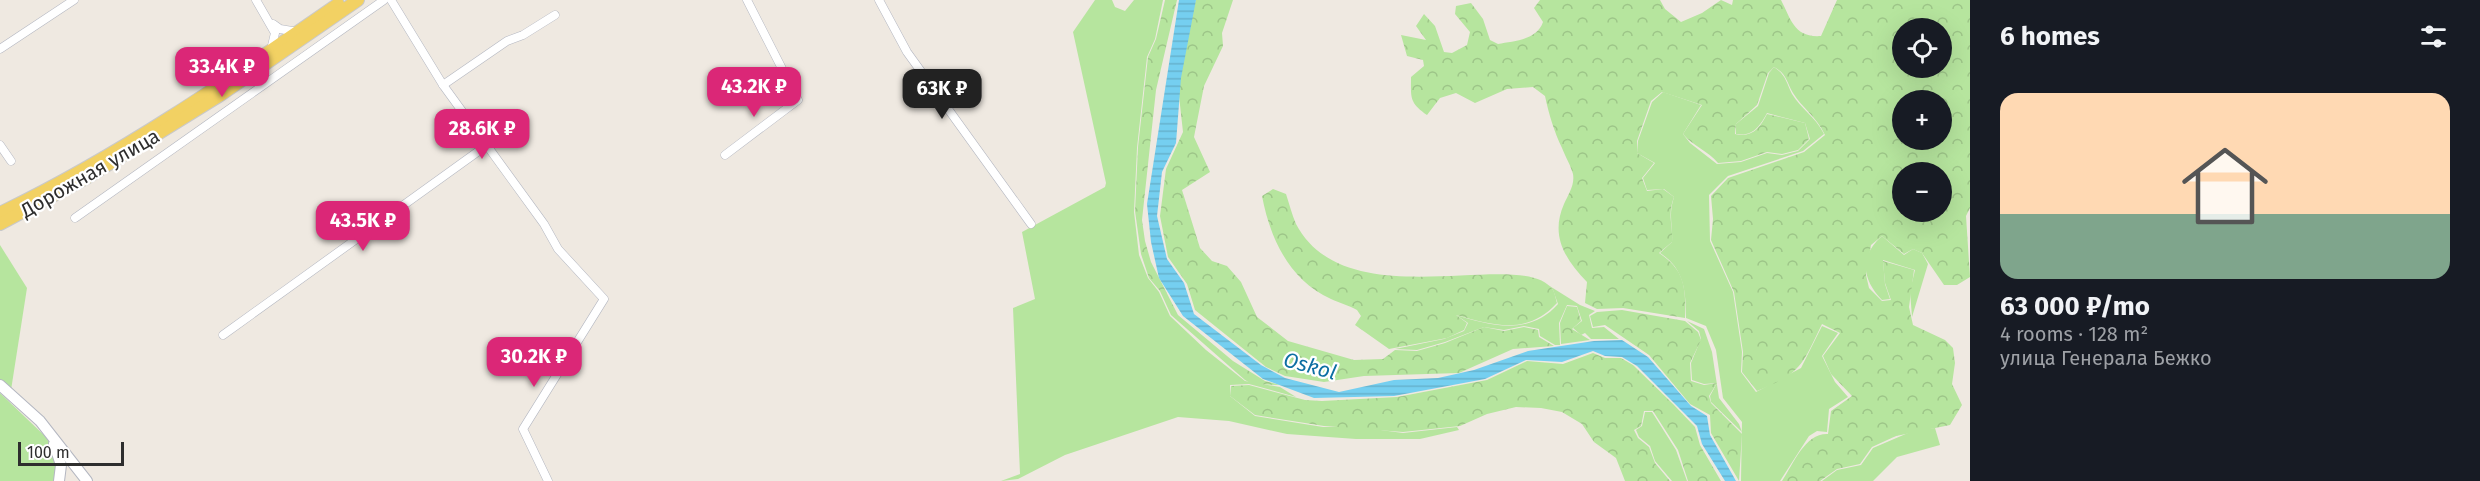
<!DOCTYPE html>
<meta charset="utf-8">
<style>
body{margin:0;font-family:"Fira Sans",sans-serif;background:#20242c;color:#f1f3f6;height:100vh;display:flex;flex-direction:column;font-size:22px;white-space:nowrap}
*{box-sizing:border-box;margin:0}
p{font-size:20px;color:#9ea1a6}
.icon{flex:none;width:33px;height:33px;fill:none;stroke:currentColor;stroke-width:2;stroke-linecap:round;stroke-linejoin:round}
.map{position:relative;flex:1;overflow:hidden}
.details{display:flex;flex-direction:column;background:#171b24;width:510px}
.details>*{flex:none}
.tools{position:absolute;left:1892px;top:18px;display:grid;gap:12px}
.tools a{display:grid;place-items:center;width:60px;height:60px;border-radius:50%;background:#171b24;box-shadow:0 6px 24px #0002;font-size:30px}
.scale{position:absolute;left:18px;bottom:15px;width:106px;box-sizing:border-box;padding-left:6px;border:3px solid #2e2e2e;border-top:0;font-size:16px;line-height:21px;white-space:nowrap;color:#2e2e2e;-webkit-text-stroke:4px #fff;paint-order:stroke}
.price{position:absolute;translate:-50% -51px;padding:0 14px;border-radius:12px;background:#db2777;color:#fff;font-size:20px;line-height:39px;filter:drop-shadow(0 2px 3px #0008)}
.price::after{content:'';position:absolute;left:50%;top:36px;width:18px;height:14px;margin-left:-9px;background:inherit;clip-path:polygon(0 0,100% 0,50% 100%)}
.price.current{background:#222;color:#fff}
ul{padding:0;list-style:none}
li{display:grid;align-content:center;gap:12px;height:318px;padding:0 30px}
li+li{border-top:2px solid #363941}
li span{display:grid;place-items:center;height:186px;border-radius:18px;color:#555}
li>.icon{margin-inline-start:auto}
span .icon{width:108px;height:108px;fill:#fffc;stroke-width:1}
li b{font-size:26px}
h2{display:flex;justify-content:space-between;align-items:center;height:72px;padding:0 30px;font-size:26px}
main{display:flex;flex:1;min-height:0}
.map>svg:first-child{display:block}
.grass{fill:#b6e59e}
.forest{fill:url(#forest-crowns);fill-rule:evenodd}
.water{fill:url(#water-rules)}
.lines{fill:none;stroke-linecap:round;stroke-linejoin:round}
.street-casing{stroke:#b4b7c1;stroke-width:9}
.secondary-casing{stroke:#b4b7c1;stroke-width:12}
.primary-casing{stroke:#c9c9c9;stroke-width:14}
.street{stroke:#fff;stroke-width:8}
.secondary{stroke:#fff;stroke-width:10}
.primary{stroke:#f2d163;stroke-width:12}
.labels{text-anchor:middle;stroke-width:4.5;stroke-linejoin:round;paint-order:stroke}
.street-label{font-size:20px;fill:#2e2e2e;stroke:#fff}
.water-label{font-size:21px;font-style:italic;fill:#0d6fa3;stroke:#fff}
</style>
<main>
<div class="map">
<svg width="1970" height="481" viewBox="0 0 1970 481">
<defs>
<pattern id="forest-crowns" width="20" height="18" patternUnits="userSpaceOnUse" patternTransform="scale(1.5)"><rect width="20" height="18" fill="#b6e59e"/><path d="M2 6a3 3 0 1 1 6 0M12 15a3 3 0 1 1 6 0" fill="none" stroke="#9dc588"/></pattern>
<pattern id="water-rules" width="6" height="5" patternUnits="userSpaceOnUse" patternTransform="scale(1.5)"><rect width="6" height="5" fill="#75cff0"/><path d="M0 2.5h6" fill="none" stroke="#66b2ce"/></pattern>
</defs>
<rect width="100%" height="100%" fill="#efe9e1"/>
<g class="grass">
<path d="M1095,0h17l3,7 10,4 9,-11h29l-8,39 -8,18 -10,91 -3,64 5,43 9,23 11,14 11,24 36,34 39,31 35,6 16,10 -47,-13 -19,1v11l25,20 68,11h35l45,6 54,-6 2,3 -39,9h-64l-69,-5 -58,-13 -51,-4 -113,38 -47,24 -17,2 19,-7 -7,-166 22,-9 -13,-67 83,-45 1,-4 -33,-151z"/>
<path d="M1774,67c12,8 12,15 18,27 9,15 23,22 32,40l-21,17 -75,25 -19,19 1,46 23,51 9,60 -1,20 15,20 45,-24 21,-42 16,7 -16,23 13,26 13,15 -19,12 -2,23 -10,-1 -8,5 -29,45h-39l1,-59 -19,-24 -7,-48 -10,-24 -20,-8c0,-27 -2,-50 -26,-65l12,-11c1,-18 -4,-26 2,-45l-10,-8 -17,1 -4,-12 12,-15 -18,-10 1,-12 14,-39 11,-10 38,13 -18,29 7,9 27,21 24,-2 26,-9 15,2 16,-4 12,-12 -5,-16 -38,-10c-7,13 -14,24 -31,21v-10l22,-18 11,-33z"/>
<path d="M1882,236l22,19 9,-6 9,4 6,11 -16,53 -2,-26 5,-21 -32,-10 2,24 5,15 -8,1c-20,-20 -23,-44 0,-64z"/>
<path d="M0,245l27,43 -16,102 -11,-10z"/>
<path d="M1548,285l32,20 15,6 -6,4 3,13 12,-1 15,12h-28l-6,-6 -4,2 -8,-7 9,-7 -5,-15 -10,-1 -8,18 1,22h-5l-15,-9 -1,-7 -15,-3 -20,4 -20,-3 -39,15 -28,8 -22,-1 49,-10 20,-8 4,-8 -12,-8c35,11 74,21 102,-11l-5,-14z"/>
<path d="M1687,321l17,8 8,23 7,46 20,26 3,8 -31,-30 -1,-6 7,-13 -13,1 -12,-4 -1,-17 10,-24 -2,-8z"/>
<path d="M0,393l49,47 9,17 -2,24h-56z"/>
<path d="M1645,412h7l24,38 11,31h-15l-17,-20 -5,-15 -11,-9 -3,-7 6,-4z"/>
<path d="M1935,428l5,17 -43,12 -24,24h-51l15,-11 24,-5 12,-17 42,-18z"/>
</g>
<g class="forest">
<path d="M1165,0h12l-21,90 -14,130 3,21 6,21 27,53 55,46 32,20 15,4 -28,-1 -7,-4 -74,-65 -11,-24 -11,-13 -8,-24 -6,-43 3,-64 10,-90 8,-18z"/>
<path d="M1196,0h37l-11,33 1,13 -19,40 -10,51 16,35 -28,18 18,58 12,13 15,5 14,16 16,35 31,24 66,19 29,-1 12,-9 22,1 28,-8 39,-16 20,4 20,-4 14,3 1,7 15,9 -41,3 -54,24 -95,3 -40,6 -39,-6 -19,-9 -71,-57 -8,-26 -19,-27 -8,-41 6,-47 17,-37 -5,-45 13,-73z"/>
<path d="M1540,0h120l5,9 16,13 21,-9 19,-13 11,5 1,-5h48c10,19 13,38 40,36l16,-36h133v208l-4,8 4,61 -13,8h-13l-22,-32 -9,-4 -9,5 -22,-18 -11,9 -5,30 3,13 13,13 9,-1 -6,-17 -2,-22 31,9 -5,37 4,18 32,15 8,8 2,15 -3,21 10,21 -12,20 -54,11 -24,11 -12,17 -23,5 -17,12h-38c12,-18 23,-48 46,-47l3,-23 21,-15 -21,-22 -8,-18 17,-23 -18,-9c-20,41 -20,49 -65,67l-15,-19 1,-20 -9,-60 -23,-52 2,-21 -2,-23 17,-18 76,-26 21,-17c-9,-19 -23,-27 -32,-42 -7,-12 -6,-19 -19,-26l-6,6 -11,32 -21,19 -1,10c17,4 25,-6 32,-20l38,9 4,16 -11,11 -16,4 -15,-2 -26,9 -23,2c-10,-12 -25,-17 -35,-29l19,-29 -40,-13 -11,9 -14,40v12l17,10 -12,15 5,13 16,-2 11,8c-7,19 -1,26 -2,45l-13,11c26,17 27,35 26,65l-62,-10 -26,1 -12,-6 2,-21c-22,-23 -37,-46 -23,-78 4,-9 11,-19 9,-30 -2,-8 -8,-18 -11,-26 -8,-17 -13,-33 -17,-52l-12,-9 -26,2 -32,14 -19,-10 -16,5 -13,17c-18,-13 -16,-17 -16,-38l13,-11 -1,-6 -16,-4 -6,-21 25,5 -10,-14 8,-12 11,12 9,26 8,1 15,-8 3,-13 -15,-18 1,-8 15,-3 12,16 7,21 8,4c16,-3 39,-4 45,-22l-9,-14zM1902,28h39v40h-39zM1902,100h39v40h-39zM1902,172h39v40h-39z"/>
<path d="M1273,189l13,5c3,9 6,21 10,30 51,97 227,21 257,66 2,4 3,10 4,13 -30,33 -64,22 -101,12l11,8 -3,7 -17,8 -58,11 -34,-24 6,-9 -4,-6c-9,-5 -17,-7 -26,-11 -42,-19 -61,-61 -69,-103z"/>
<path d="M1567,306l10,1 4,14 -9,8 18,11 -29,4 -1,-21z"/>
<path d="M1622,310l63,11 13,11 3,8 -11,23 1,18 13,4 13,-2 -8,13 2,7 31,31 -3,47 -28,-48 -1,-18 -20,-11 -41,-49 -44,-30 -12,2 -3,-11 7,-4z"/>
<path d="M1593,353l12,5h16l12,7 40,39 22,23 5,18 21,36h-33l-10,-31 -25,-39h-9l-3,15 -7,4 4,8 11,9 6,16 15,18h-45l-9,-23 -22,-16 -12,-18 -20,-12 -21,-4 -25,-1 -29,7 -27,12 -57,6 -79,-6 -69,-11 -25,-19 1,-10 18,-1 56,15 17,1 75,-4 90,-17 40,-19 36,3z"/>
</g>
<path class="water" d="M1179,0h17l-15,78 -5,65 -14,29 -5,44 10,43 17,24 10,31 67,51 24,13 54,14 55,-12 44,-2 36,-8 54,-19 66,-10 28,-1 26,17 43,49 16,10 3,19 26,46h-11l-23,-37 -5,-18 -60,-60 -15,-9 -17,-1 -12,-5 -31,11 -36,-2 -41,19 -91,17 -80,2 -51,-19 -80,-63 -24,-38 -8,-36 -4,-38z"/>
<g class="lines">
<g class="street-casing">
<g id="street">
<path d="M256,0l19,33 -4,17"/>
<path d="M391,0l52,85 101,139 14,25 46,50 -81,130 25,52"/>
<path d="M879,0l28,52 124,172"/>
<path d="M273,24l7,5 18,3"/>
<path d="M0,49l74,-49"/>
<path d="M443,85l64,-44 16,-6 32,-20"/>
<path d="M0,145l11,16"/>
<path d="M725,155l73,-55 -51,-100"/>
<path d="M75,218l309,-218"/>
<path d="M223,335l264,-190"/>
</g>
</g>
<g class="secondary-casing">
<g id="secondary">
<path d="M0,385l40,36 47,60"/>
<path d="M54,444l7,21 -2,16"/>
</g>
</g>
<g class="primary-casing">
<g id="primary">
<path d="M0,213c119,-57 230,-134 338,-209"/>
<path d="M0,224l88,-47 131,-81 139,-96"/>
</g>
</g>
<use href="#street" class="street"/>
<use href="#secondary" class="secondary"/>
<use href="#primary" class="primary"/>
</g>
<g class="labels">
<g class="street-label">
<text transform="translate(90 173) rotate(-30)" y="7">Дорожная улица</text>
</g>
<g class="water-label">
<text transform="translate(1310 366) rotate(15)" y="7">Oskol</text>
</g>
</g>
</svg>
<div class="tools">
<a><svg class="icon" aria-label="locate" viewBox="0 0 24 24"><circle cx="12" cy="12" r="6"/><path d="M12 2v4M12 18v4M2 12h4M18 12h4"/></svg></a>
<a>+</a>
<a>−</a>
</div>
<div class="scale">100 m</div>
<b class="price" style="left:222px;top:98px">33.4K ₽</b>
<b class="price" style="left:754px;top:118px">43.2K ₽</b>
<b class="price current" style="left:942px;top:120px">63K ₽</b>
<b class="price" style="left:482px;top:160px">28.6K ₽</b>
<b class="price" style="left:363px;top:252px">43.5K ₽</b>
<b class="price" style="left:534px;top:388px">30.2K ₽</b>
</div>
<section class="details">
<h2>6 homes<svg class="icon" aria-label="filters" viewBox="0 0 24 24"><path d="M4 7h16M4 17h16"/><circle cx="9" cy="7" r="2"/><circle cx="15" cy="17" r="2"/></svg></h2>
<ul>
<li><span style="background:linear-gradient(#ffd9b3 65%,#7fa58c 0)"><svg class="icon" aria-label="home" viewBox="0 0 24 24"><path d="M3 11l9-7 9 7M6 9v11h12V9"/></svg></span><div><b>63 000 ₽/mo</b><p>4 rooms · 128 m²</p><p>улица Генерала Бежко</p></div></li>
</ul>
</section>
</main>
